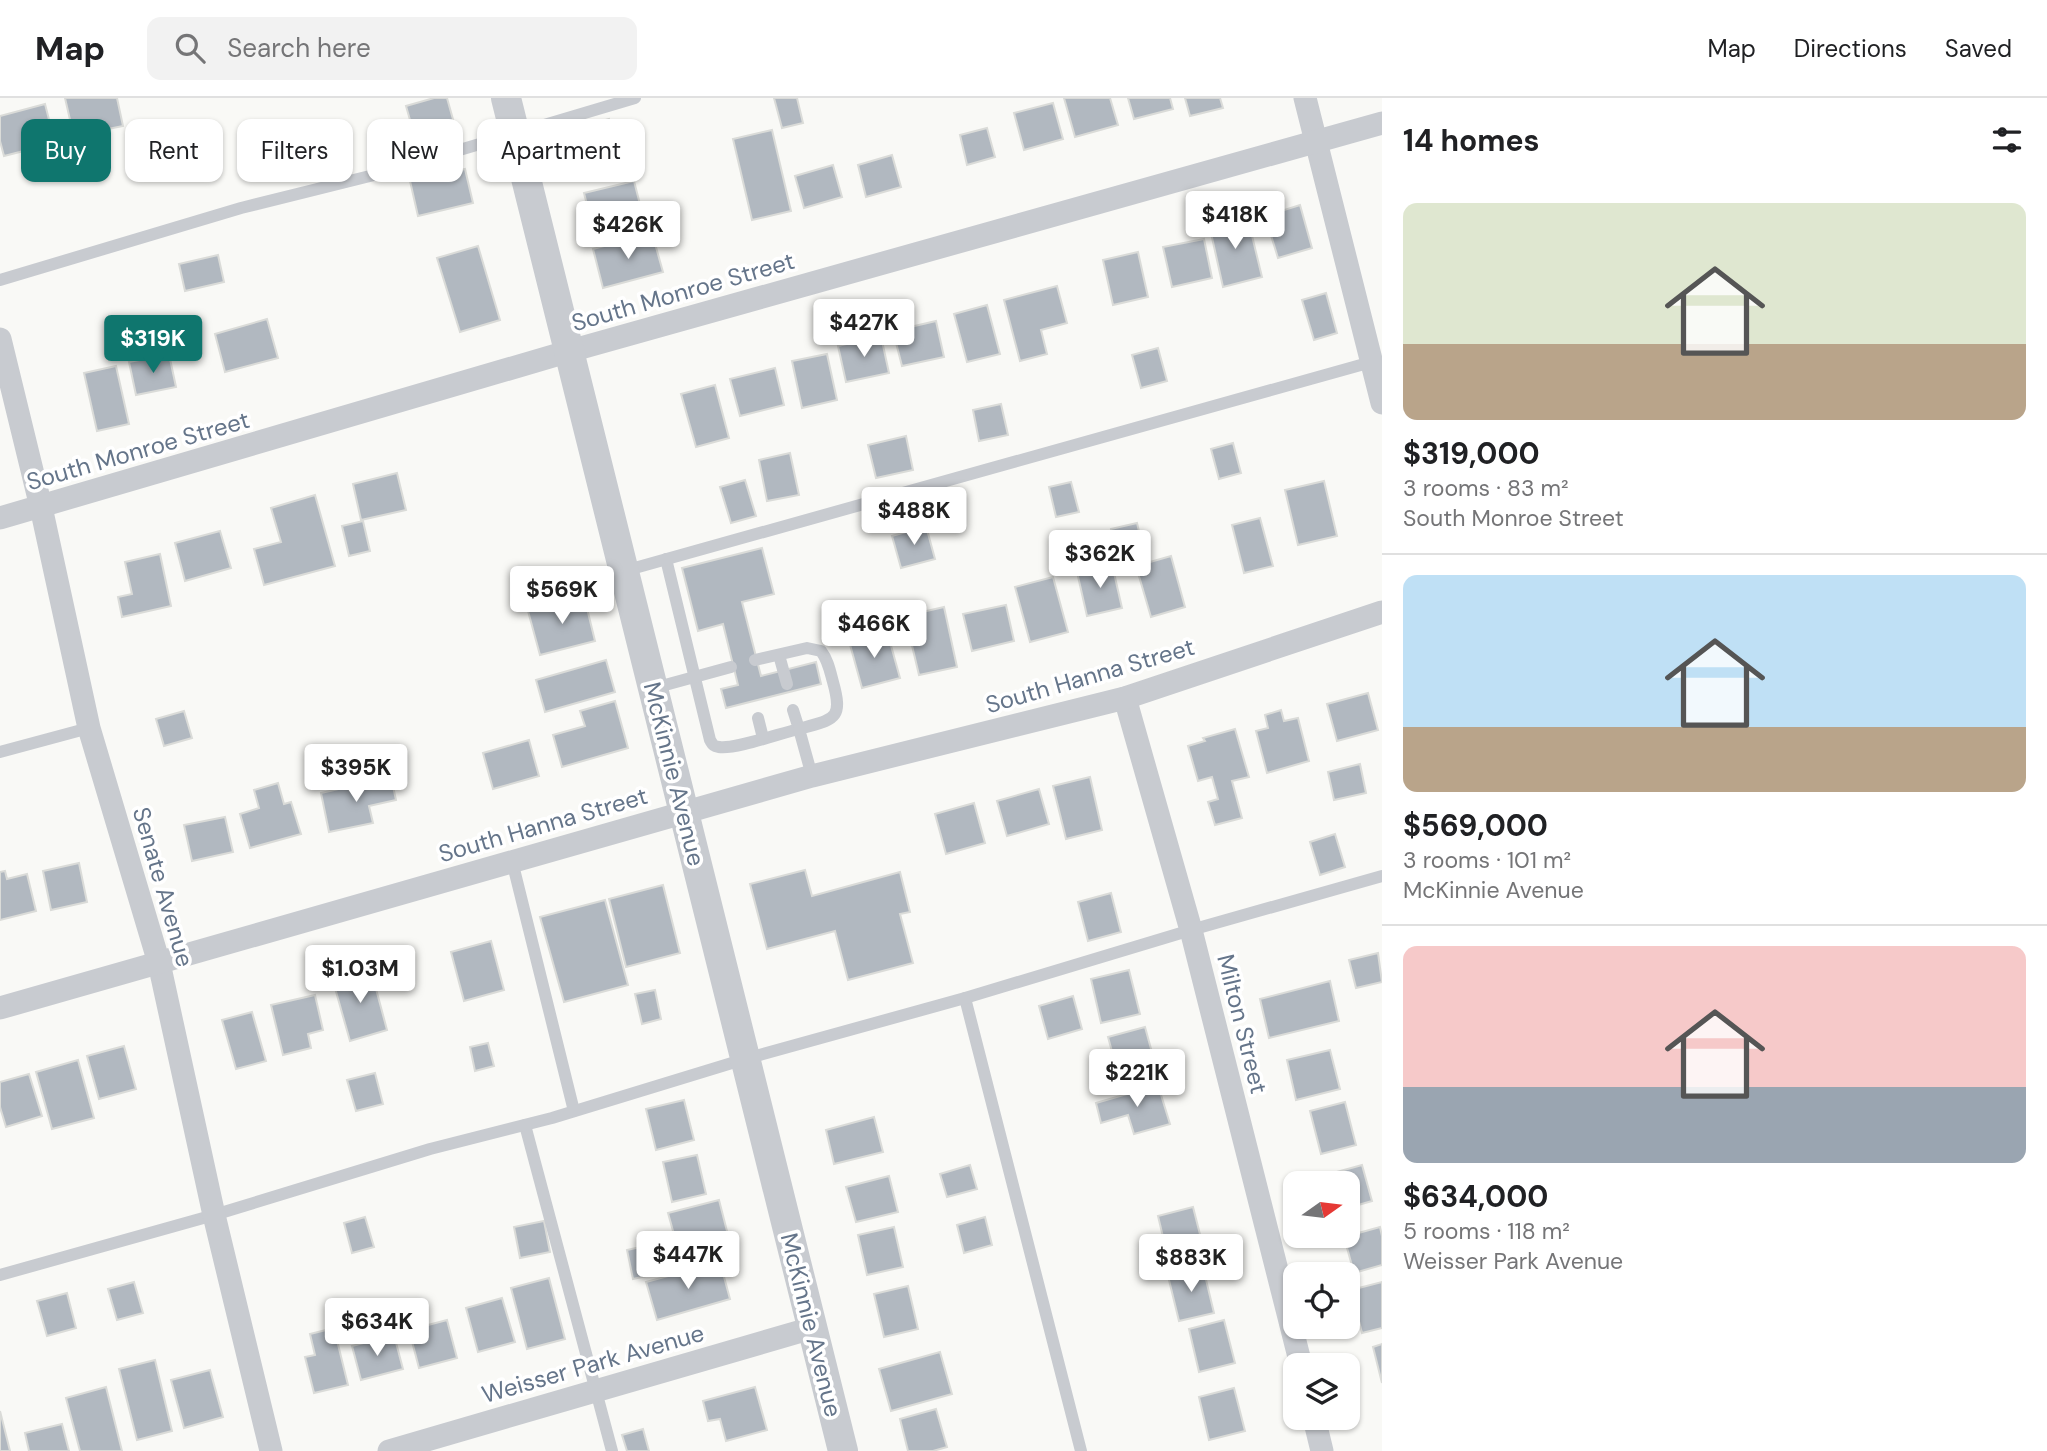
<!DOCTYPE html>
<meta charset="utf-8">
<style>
body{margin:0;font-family:"DM Sans",sans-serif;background:#f2f2f2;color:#202124;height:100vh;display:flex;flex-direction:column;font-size:26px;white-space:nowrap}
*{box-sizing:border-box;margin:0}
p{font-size:23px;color:#757577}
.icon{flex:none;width:38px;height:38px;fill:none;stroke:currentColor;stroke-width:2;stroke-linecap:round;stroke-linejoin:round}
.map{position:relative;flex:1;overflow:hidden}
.drawer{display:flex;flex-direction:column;background:#fff;width:665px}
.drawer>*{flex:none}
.banner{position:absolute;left:21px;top:21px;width:665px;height:63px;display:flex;gap:14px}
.needle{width:46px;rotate:76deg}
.buttons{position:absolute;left:1283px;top:1073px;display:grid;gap:14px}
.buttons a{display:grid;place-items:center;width:77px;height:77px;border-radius:14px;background:#fff;box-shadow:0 2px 5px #0004;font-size:35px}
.price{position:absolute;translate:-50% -60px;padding:0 16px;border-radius:7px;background:#fff;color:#222;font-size:23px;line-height:46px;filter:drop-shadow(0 2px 4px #0008)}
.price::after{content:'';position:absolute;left:50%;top:42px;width:21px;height:16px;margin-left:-10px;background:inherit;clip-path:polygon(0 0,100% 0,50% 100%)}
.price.selected{background:#0f766e;color:#fff}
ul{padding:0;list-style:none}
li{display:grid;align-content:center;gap:14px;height:371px;padding:0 21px}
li+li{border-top:2px solid #e0e0e0}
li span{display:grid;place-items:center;height:217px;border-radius:14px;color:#555}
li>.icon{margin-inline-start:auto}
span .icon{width:126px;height:126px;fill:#fffc;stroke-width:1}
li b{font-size:30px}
h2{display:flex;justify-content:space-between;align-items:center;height:84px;padding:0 21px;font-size:30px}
.tag{padding:0 24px;border-radius:14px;background:#fff;box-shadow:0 2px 5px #0004;font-size:24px;line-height:63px}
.tag.selected{background:#0f766e;color:#fff}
header{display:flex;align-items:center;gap:42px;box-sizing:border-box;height:98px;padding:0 35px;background:#fff;border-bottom:2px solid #e0e0e0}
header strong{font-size:33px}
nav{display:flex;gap:38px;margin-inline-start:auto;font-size:24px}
.search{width:490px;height:63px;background:#f2f2f2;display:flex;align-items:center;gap:18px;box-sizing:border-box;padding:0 24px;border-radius:14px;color:#757577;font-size:26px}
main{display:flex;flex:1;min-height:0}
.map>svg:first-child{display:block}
.building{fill:#b1b8c0;stroke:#dadbd8;stroke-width:2}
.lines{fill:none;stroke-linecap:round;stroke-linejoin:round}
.service{stroke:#c8cbd0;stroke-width:12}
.minor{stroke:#c8cbd0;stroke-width:23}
.tertiary{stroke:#c8cbd0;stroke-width:30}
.labels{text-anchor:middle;stroke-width:7;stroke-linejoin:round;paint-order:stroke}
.street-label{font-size:24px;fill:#65758a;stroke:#fff}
</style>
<header>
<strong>Map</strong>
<div class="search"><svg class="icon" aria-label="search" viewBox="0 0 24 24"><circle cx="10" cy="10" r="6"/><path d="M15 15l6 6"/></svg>Search here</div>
<nav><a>Map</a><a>Directions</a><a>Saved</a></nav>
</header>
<main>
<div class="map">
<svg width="1382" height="1353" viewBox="0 0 1382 1353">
<rect width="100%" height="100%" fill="#f9f9f6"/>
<g class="building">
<path d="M65,0h52l6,28 -30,6 2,14 -18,4z"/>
<path d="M434,0h13l9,32 -40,11 -10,-35z"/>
<path d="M774,0h23l6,25 -21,5z"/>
<path d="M1064,0h46l8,27 -43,12z"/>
<path d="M1128,0h42l3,11 -39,10z"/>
<path d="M1185,0h35l3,10 -33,8z"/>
<path d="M1053,5l10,36 -39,11 -10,-37z"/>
<path d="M45,6l10,39 -51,13 -4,-15v-25z"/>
<path d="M609,21l7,26 12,-3 6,23 -48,13 -13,-49z"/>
<path d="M987,30l8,29 -28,8 -7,-30z"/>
<path d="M772,32l19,81 -39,9 -19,-81z"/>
<path d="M892,57l9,32 -35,10 -8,-32z"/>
<path d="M833,67l9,32 -38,11 -9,-32z"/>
<path d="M465,71l8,34 -55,13 -8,-35z"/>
<path d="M634,83l9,35 -50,12 -9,-35z"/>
<path d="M1300,107l12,43 -34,10 -13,-42z"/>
<path d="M1247,117l15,62 -39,10 -14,-63z"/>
<path d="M652,135l11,39 -60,16 -10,-39z"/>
<path d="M1204,141l8,39 -40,9 -9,-40z"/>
<path d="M478,148l22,74 -40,12 -23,-74z"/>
<path d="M1138,154l10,45 -35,8 -10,-45z"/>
<path d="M218,157l6,27 -39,9 -6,-27z"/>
<path d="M1057,188l10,37 -26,7 6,24 -27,7 -16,-61z"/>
<path d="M1326,195l11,40 -23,7 -12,-40z"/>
<path d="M987,207l13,49 -33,8 -13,-48z"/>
<path d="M267,221l11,39 -53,14 -10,-38z"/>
<path d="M936,223l8,36 -42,9 -9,-35z"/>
<path d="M881,238l8,37 -43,9 -8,-36z"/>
<path d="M1158,250l9,33 -26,7 -9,-33z"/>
<path d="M169,256l7,33 -40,8 -7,-33z"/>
<path d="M827,256l10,46 -35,8 -10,-47z"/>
<path d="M116,268l13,58 -32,7 -13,-58z"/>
<path d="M775,270l9,37 -44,11 -10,-37z"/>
<path d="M715,287l14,53 -33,9 -15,-53z"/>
<path d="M1001,306l7,31 -29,6 -6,-31z"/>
<path d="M906,338l7,34 -37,8 -8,-33z"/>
<path d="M1233,345l8,30 -22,6 -8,-30z"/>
<path d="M790,355l9,42 -32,6 -8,-41z"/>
<path d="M397,375l9,37 -45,10 -8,-36z"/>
<path d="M745,382l11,36 -25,7 -11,-36z"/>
<path d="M1324,383l13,55 -39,9 -13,-55z"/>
<path d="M1071,384l8,30 -23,5 -7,-30z"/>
<path d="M315,397l20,71 -71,19 -10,-36 27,-7 -10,-34z"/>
<path d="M1260,420l13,48 -29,7 -12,-48z"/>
<path d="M363,423l7,30 -21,5 -7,-30z"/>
<path d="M1137,425l7,29 -27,6 -6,-29z"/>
<path d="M926,428l9,33 -34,9 -9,-32z"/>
<path d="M220,433l11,37 -46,13 -10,-38z"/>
<path d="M762,450l12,46 -32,8 19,74 55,-14 5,22 -95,24 -5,-19 17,-4 -15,-61 -25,7 -16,-63z"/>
<path d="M160,456l11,52 -49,11 -4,-20 14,-3 -7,-32z"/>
<path d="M1171,458l14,51 -34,10 -15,-51z"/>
<path d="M1112,466l10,44 -35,8 -10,-44z"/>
<path d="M1053,479l15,55 -38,10 -15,-55z"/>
<path d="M584,498l11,45 -55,14 -12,-44z"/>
<path d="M1006,507l8,36 -42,10 -9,-37z"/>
<path d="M944,509l13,60 -38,8 -14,-59z"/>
<path d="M887,533l13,47 -38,10 -13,-47z"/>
<path d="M606,562l9,32 -70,20 -9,-32z"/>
<path d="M1368,595l10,37 -41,11 -10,-37z"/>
<path d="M615,603l13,47 -66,19 -9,-32 32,-9 -5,-15z"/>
<path d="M1281,612l3,11 14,-3 11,43 -42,12 -11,-42 12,-3 -3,-13z"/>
<path d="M184,613l8,27 -28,8 -8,-27z"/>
<path d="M1235,631l14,48 -17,4 10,37 -27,7 -7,-23 10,-3 -6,-22 -14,4 -10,-35 17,-5 -2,-3z"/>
<path d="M529,642l10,36 -46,13 -10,-36z"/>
<path d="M1360,666l6,29 -32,7 -6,-28z"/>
<path d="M391,679l5,23 -27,6 4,17 -44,9 -8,-39z"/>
<path d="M1090,679l12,53 -36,9 -13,-53z"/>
<path d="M278,685l6,21 7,-2 10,32 -51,14 -10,-34 19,-6 -5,-18z"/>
<path d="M1039,691l10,35 -42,12 -10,-35z"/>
<path d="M974,705l11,40 -39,11 -11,-40z"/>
<path d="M225,719l8,35 -41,9 -8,-36z"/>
<path d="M1335,736l10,33 -25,8 -10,-33z"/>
<path d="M79,765l8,39 -36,8 -8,-39z"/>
<path d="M805,772l7,26 88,-24 10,40 -10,2 13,49 -65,17 -13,-49 -68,18 -17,-65z"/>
<path d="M5,773l2,8 20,-5 9,37 -36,9v-48z"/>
<path d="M663,787l17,68 -54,14 -17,-68z"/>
<path d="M1111,795l10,39 -33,9 -10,-39z"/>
<path d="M605,802l23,85 -64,17 -24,-85z"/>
<path d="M491,843l13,49 -40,11 -13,-49z"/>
<path d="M1378,855l4,29 -26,6 -7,-28z"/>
<path d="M371,872l16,60 -37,11 -17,-60z"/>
<path d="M1129,872l11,44 -39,9 -10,-44z"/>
<path d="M1330,883l9,40 -70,17 -9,-39z"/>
<path d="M655,892l6,29 -19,5 -7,-30z"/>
<path d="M315,897l8,35 -15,4 3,14 -28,7 -12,-50z"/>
<path d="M1073,898l9,33 -34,10 -9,-33z"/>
<path d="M252,914l14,49 -30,8 -14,-49z"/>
<path d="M1145,929l11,40 -37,10 -11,-40z"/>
<path d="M488,945l6,23 -19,5 -5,-24z"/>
<path d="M124,948l12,43 -37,10 -12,-43z"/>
<path d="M1330,952l10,39 -44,11 -9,-40z"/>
<path d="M78,962l16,58 -42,11 -16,-57z"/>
<path d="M375,975l8,31 -27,7 -9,-31z"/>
<path d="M29,976l13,42 -36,11 -6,-20v-25z"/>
<path d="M1158,987l12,39 -36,10 -6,-19 -27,8 -5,-20z"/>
<path d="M684,1002l10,40 -38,10 -10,-41z"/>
<path d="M1345,1004l11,43 -35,9 -11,-43z"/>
<path d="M874,1019l9,35 -49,12 -8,-34z"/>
<path d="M697,1057l9,39 -34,8 -9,-40z"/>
<path d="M970,1067l7,24 -30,8 -7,-23z"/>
<path d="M1362,1067l10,36 -24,7v-25h-19l-3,-8z"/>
<path d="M889,1078l9,36 -42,10 -10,-35z"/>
<path d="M719,1102l9,35 -50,14 -10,-36z"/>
<path d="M1193,1109l11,43 -36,8 -10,-42z"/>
<path d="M365,1119l9,30 -22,6 -8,-30z"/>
<path d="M985,1119l7,28 -28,8 -7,-28z"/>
<path d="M544,1123l6,31 -30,6 -6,-31z"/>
<path d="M894,1129l9,40 -36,8 -9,-40z"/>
<path d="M1380,1129l2,9v29l-28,8 -10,-36z"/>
<path d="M658,1145l6,29 -31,7 -6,-29z"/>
<path d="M720,1164l10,37 -73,21 -11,-38z"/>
<path d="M1203,1169l11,46 -35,8 -11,-45z"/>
<path d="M549,1180l16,61 -38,10 -16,-61z"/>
<path d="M134,1184l9,31 -26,7 -9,-31z"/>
<path d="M1382,1184v46l-20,5 -11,-43z"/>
<path d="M908,1188l10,43 -34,8 -10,-43z"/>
<path d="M67,1195l9,35 -29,8 -10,-35z"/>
<path d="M502,1200l13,44 -37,10 -12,-44z"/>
<path d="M447,1222l10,38 -38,10 -10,-38z"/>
<path d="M1224,1222l11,43 -36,9 -10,-43z"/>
<path d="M334,1230l14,57 -34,8 -9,-36 10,-2 -5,-21z"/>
<path d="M394,1237l9,34 -42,11 -9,-34z"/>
<path d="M1382,1246v39l-9,-36z"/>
<path d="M940,1254l12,42 -61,17 -12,-42z"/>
<path d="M155,1262l17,71 -35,9 -18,-71z"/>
<path d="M210,1272l13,47 -39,11 -13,-48z"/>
<path d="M106,1289l16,64h-42l-14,-53z"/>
<path d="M755,1289l12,43 -41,11 -6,-22 -12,2 -5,-20z"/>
<path d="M1234,1290l11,43 -36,9 -10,-43z"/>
<path d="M936,1311l11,38 -14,4h-25l-8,-32z"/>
<path d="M0,1313l10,40h-10z"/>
<path d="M62,1326l7,27h-40l-4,-18z"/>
<path d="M643,1331l6,22h-22l-5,-16z"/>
</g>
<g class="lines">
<g class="service">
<path d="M0,182l241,-72 141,-35 253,-75"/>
<path d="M666,461l44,181c3,5 3,6 9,7 15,3 62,-14 80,-18l-6,-19"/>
<path d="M624,473l751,-210"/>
<path d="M779,557l8,29"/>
<path d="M755,562l52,-12 14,3c7,9 9,20 12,31 11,39 0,37 -34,47l13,47"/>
<path d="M654,590l77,-21"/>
<path d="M758,620l5,20"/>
<path d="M0,654l89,-24"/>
<path d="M512,763l62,250"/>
<path d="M965,900l116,453"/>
<path d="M525,1027l87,326"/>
<path d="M0,1177l214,-60 216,-66 122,-31 193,-59 220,-61 226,-68 191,-54"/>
</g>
<g class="minor">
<path d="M1305,0l77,305"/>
<path d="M0,241l41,168 48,221 70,235 55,252 57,236"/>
<path d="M0,420l570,-167 812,-228"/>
<path d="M1125,600l66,232 110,435"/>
<path d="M0,910l812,-232 313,-78 257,-86"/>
<path d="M1314,1320l8,33"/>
<path d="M389,1353l423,-123"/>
</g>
<path class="tertiary" d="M506,0l337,1353"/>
</g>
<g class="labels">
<g class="street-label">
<text transform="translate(683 194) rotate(-16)" y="8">South Monroe Street</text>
<text transform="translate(138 353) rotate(-16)" y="8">South Monroe Street</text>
<text transform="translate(1090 578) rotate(-16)" y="8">South Hanna Street</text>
<text transform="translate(674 676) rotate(76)" y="8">McKinnie Avenue</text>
<text transform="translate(543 727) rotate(-16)" y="8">South Hanna Street</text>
<text transform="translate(163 789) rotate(74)" y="8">Senate Avenue</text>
<text transform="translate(1242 926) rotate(76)" y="8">Milton Street</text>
<text transform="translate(811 1227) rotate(76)" y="8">McKinnie Avenue</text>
<text transform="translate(593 1266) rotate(-16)" y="8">Weisser Park Avenue</text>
</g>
</g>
</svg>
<div class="buttons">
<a><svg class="needle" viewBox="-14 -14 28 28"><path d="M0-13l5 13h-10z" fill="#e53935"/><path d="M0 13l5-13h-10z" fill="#757577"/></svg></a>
<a><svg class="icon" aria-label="locate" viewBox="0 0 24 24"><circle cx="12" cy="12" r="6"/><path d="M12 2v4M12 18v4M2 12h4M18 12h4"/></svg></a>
<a><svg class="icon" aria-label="layers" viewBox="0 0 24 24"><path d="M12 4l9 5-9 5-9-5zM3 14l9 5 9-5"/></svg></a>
</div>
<b class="price" style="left:1235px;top:153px">$418K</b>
<b class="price" style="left:628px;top:163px">$426K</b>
<b class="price" style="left:864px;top:261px">$427K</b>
<b class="price selected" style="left:153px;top:277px">$319K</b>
<b class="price" style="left:914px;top:449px">$488K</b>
<b class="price" style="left:1100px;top:492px">$362K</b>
<b class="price" style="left:562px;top:528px">$569K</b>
<b class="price" style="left:874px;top:562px">$466K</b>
<b class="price" style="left:356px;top:706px">$395K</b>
<b class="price" style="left:360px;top:907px">$1.03M</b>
<b class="price" style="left:1137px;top:1011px">$221K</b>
<b class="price" style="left:688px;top:1193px">$447K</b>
<b class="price" style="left:1191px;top:1196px">$883K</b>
<b class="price" style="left:377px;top:1260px">$634K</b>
<div class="banner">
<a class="tag selected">Buy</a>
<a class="tag">Rent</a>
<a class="tag">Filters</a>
<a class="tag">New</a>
<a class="tag">Apartment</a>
</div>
</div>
<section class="drawer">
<h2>14 homes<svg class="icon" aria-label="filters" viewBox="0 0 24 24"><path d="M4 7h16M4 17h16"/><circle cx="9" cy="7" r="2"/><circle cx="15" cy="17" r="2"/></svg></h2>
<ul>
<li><span style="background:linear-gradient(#dfe7d0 65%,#b9a48a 0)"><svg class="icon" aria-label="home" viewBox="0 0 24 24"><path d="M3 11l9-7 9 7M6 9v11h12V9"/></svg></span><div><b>$319,000</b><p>3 rooms · 83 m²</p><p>South Monroe Street</p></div></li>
<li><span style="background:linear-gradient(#bfe0f5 70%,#b9a48a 0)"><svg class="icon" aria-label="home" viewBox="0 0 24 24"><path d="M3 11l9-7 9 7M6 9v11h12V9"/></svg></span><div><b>$569,000</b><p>3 rooms · 101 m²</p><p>McKinnie Avenue</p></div></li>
<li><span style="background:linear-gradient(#f6c9c9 65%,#9aa5b1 0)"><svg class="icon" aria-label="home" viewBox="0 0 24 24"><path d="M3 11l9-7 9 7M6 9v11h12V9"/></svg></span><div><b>$634,000</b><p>5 rooms · 118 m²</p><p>Weisser Park Avenue</p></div></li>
</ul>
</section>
</main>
